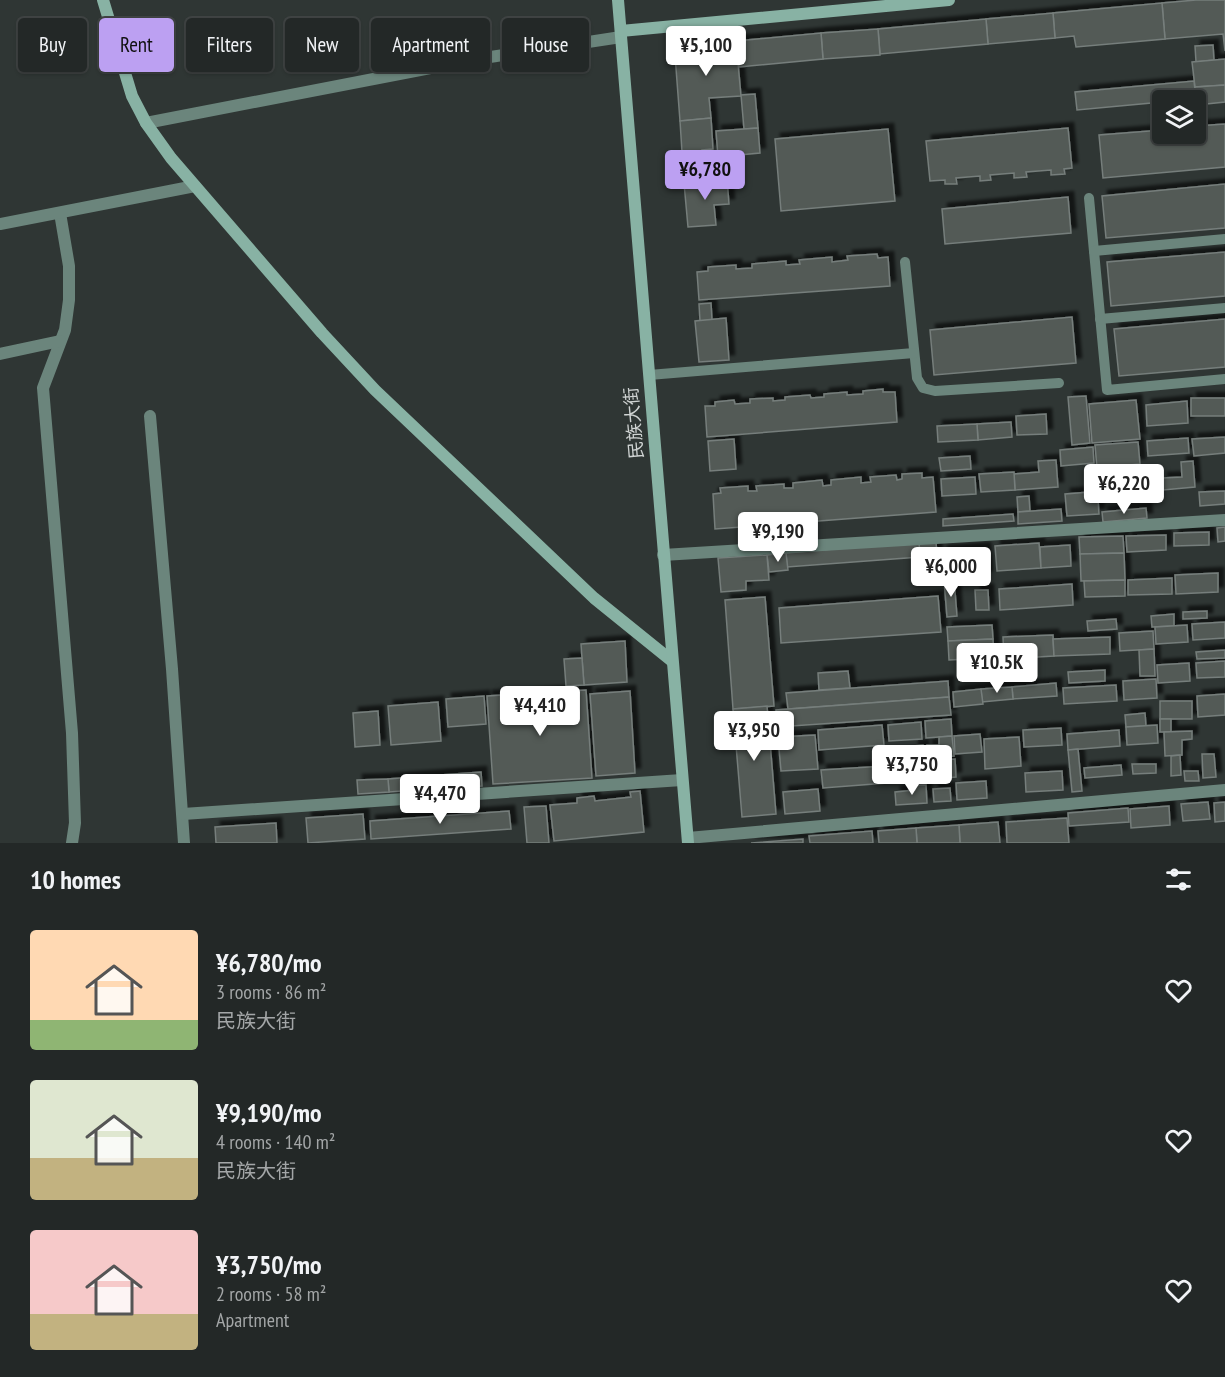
<!DOCTYPE html>
<meta charset="utf-8">
<style>
body{margin:0;font-family:"PT Sans Narrow","Noto Sans SC",sans-serif;background:#2b302f;color:#f1f3f6;height:100vh;display:flex;flex-direction:column;font-size:22px;white-space:nowrap}
*{box-sizing:border-box;margin:0}
p{font-size:20px;color:#a3a6a7}
.icon{flex:none;width:33px;height:33px;fill:none;stroke:currentColor;stroke-width:2;stroke-linecap:round;stroke-linejoin:round}
.map{position:relative;height:843px;overflow:hidden}
.sheet{display:flex;flex-direction:column;background:#232827;flex:1}
.sheet>*{flex:none}
.top-card{position:absolute;left:18px;top:18px;width:600px;height:54px;display:flex;gap:12px}
.controls{position:absolute;left:1152px;top:90px;display:grid;gap:12px}
.controls a{display:grid;place-items:center;width:54px;height:54px;border-radius:6px;background:#232827;box-shadow:0 2px 4px #0004,0 0 0 2px #404444;font-size:30px}
.price{position:absolute;translate:-50% -51px;padding:0 14px;border-radius:6px;background:#fff;color:#222;font-size:20px;line-height:39px;filter:drop-shadow(0 2px 3px #0008)}
.price::after{content:'';position:absolute;left:50%;top:36px;width:18px;height:14px;margin-left:-9px;background:inherit;clip-path:polygon(0 0,100% 0,50% 100%)}
.price.current{background:#bca0f2;color:#111}
ul{padding:0;list-style:none}
li{display:flex;align-items:center;gap:18px;height:150px;padding:0 30px}
li span{display:grid;place-items:center;flex:none;width:168px;height:120px;border-radius:6px;color:#555}
li>.icon{margin-inline-start:auto}
span .icon{width:72px;height:72px;fill:#fffc;stroke-width:1}
li b{font-size:26px}
h2{display:flex;justify-content:space-between;align-items:center;height:72px;padding:0 30px;font-size:26px}
.pill{padding:0 21px;border-radius:6px;background:#232827;box-shadow:0 2px 4px #0004,0 0 0 2px #404444;font-size:21px;line-height:54px}
.pill.current{background:#bca0f2;color:#111}
.map>svg:first-child{display:block}
.building{fill:#535a57;stroke:#767e7b;stroke-width:1.5;filter:url(#shadow)}
.lines{fill:none;stroke-linecap:round;stroke-linejoin:round}
.lane{stroke:#6b857c;stroke-width:10}
.street{stroke:#6b857c;stroke-width:12}
.secondary{stroke:#88b2a4;stroke-width:12}
.labels{text-anchor:middle;stroke-width:4.5;stroke-linejoin:round;paint-order:stroke}
.street-label{font-size:18px;fill:#cfd3d2;stroke:#2f3634}
</style>
<div class="map">
<svg width="1225" height="843" viewBox="0 0 1225 843">
<defs>
<filter id="shadow"><feDropShadow dx="5.5" dy="-5.5" stdDeviation="1.5" flood-color="#0009"/></filter>
</defs>
<rect width="100%" height="100%" fill="#2f3634"/>
<g class="building">
<path d="M1196,0h29v51l-2,-17 -58,5 -3,-36z"/>
<path d="M1162,3l3,36 -89,8 -2,-11 -19,2 -2,-25z"/>
<path d="M1053,13l2,25 -67,6 -2,-25z"/>
<path d="M986,19l2,25 -108,10 -2,-25z"/>
<path d="M878,29l2,26 -57,4 -2,-26z"/>
<path d="M821,33l2,26 -84,8 -3,-26z"/>
<path d="M736,41l5,55 -32,2 2,20 -31,3 -5,-66 8,-10z"/>
<path d="M1213,45l1,15 -18,2 -1,-16z"/>
<path d="M1225,59v26l-30,2 -3,-25z"/>
<path d="M1194,81l2,18 -34,1v2l-85,8 -2,-18z"/>
<path d="M1225,85v17l-28,3 -2,-18z"/>
<path d="M755,94l3,34 -14,1 -3,-34z"/>
<path d="M711,118l2,31 -11,1 3,31 -21,2 -4,-62z"/>
<path d="M1225,124v43l-122,11 -4,-43 63,-5v4h34v-8z"/>
<path d="M758,128l2,25 -42,4 -2,-26z"/>
<path d="M1068,128l4,40 -8,1 1,5 -14,1v-5l-25,2 1,5 -13,1v-5l-24,2 1,5 -11,1v-5l-24,2 1,6h-12v-4l-15,1 -4,-40z"/>
<path d="M888,129l7,72 -114,10 -6,-72z"/>
<path d="M727,179l2,25 -15,1 2,20 -28,2 -4,-44z"/>
<path d="M1225,184v44l-119,10 -4,-42z"/>
<path d="M1068,197l3,36 -126,11 -3,-35z"/>
<path d="M1225,252v44l-114,10 -4,-44z"/>
<path d="M877,254l1,4 10,-1 2,29 -191,14 -2,-28 11,-1v-4l28,-2v4l16,-1v-4l34,-3v4l14,-1 -1,-4 33,-3v5l16,-2 -1,-4z"/>
<path d="M711,303l1,17 -12,1 -1,-17z"/>
<path d="M1072,317l4,46 -142,12 -4,-45z"/>
<path d="M726,318l3,42 -30,2 -4,-41z"/>
<path d="M1225,319v48l-106,9 -5,-47z"/>
<path d="M883,389v3h12l2,30 -190,15 -2,-31h10v-4l19,-2 1,4 15,-1v-4l23,-1v3l12,-1v-3l25,-2 1,3 13,-1v-3l23,-2v3l16,-1v-3z"/>
<path d="M1086,396l4,47 -18,2 -4,-48z"/>
<rect x="1191" y="398" width="34" height="18"/>
<path d="M1136,400l4,39 -48,4 -3,-39z"/>
<path d="M1187,401l1,22 -41,3 -1,-21z"/>
<path d="M1046,414l1,20 -30,1 -1,-19z"/>
<path d="M1011,422l1,15 -34,3 -1,-16z"/>
<path d="M977,424l1,16 -40,2 -1,-16z"/>
<path d="M1225,437v16l-31,3 -2,-17z"/>
<path d="M1188,438l1,15 -41,3 -1,-15z"/>
<path d="M734,439l2,30 -26,2 -2,-30z"/>
<path d="M1138,442l2,22 -43,4 -2,-23z"/>
<path d="M1093,447l1,16 -33,3 -1,-16z"/>
<path d="M970,456l1,13 -30,2 -2,-13z"/>
<path d="M1056,460l2,27 -43,3 -1,-16 25,-2 -1,-11z"/>
<path d="M1193,461l2,26 -32,3 -1,-12 20,-1 -1,-15z"/>
<path d="M1014,472l1,18 -34,2 -2,-18z"/>
<path d="M922,473v5l11,-1 3,35 -221,17 -2,-35 8,-1 -1,-5 28,-2v5h9l-1,-5 28,-2v4h9v-5l29,-3 1,6 8,-1v-5l30,-3v6l10,-1 -1,-5 26,-2 1,5 5,-1v-5z"/>
<path d="M1141,475l1,19 -42,3 -2,-18z"/>
<path d="M975,477l1,17 -34,2 -1,-17z"/>
<path d="M1097,485l2,29 -32,2 -2,-22 25,-2v-6z"/>
<path d="M1225,491v13l-25,2 -1,-14z"/>
<path d="M1029,496l1,15 -12,1 -1,-15z"/>
<path d="M1146,508l1,10 -44,4 -1,-10z"/>
<path d="M1061,509l1,12 -44,3v-12z"/>
<path d="M1013,514l1,7 -71,5v-7z"/>
<path d="M1225,527v14l-7,1 -1,-14z"/>
<path d="M1209,532v13l-35,1v-13z"/>
<path d="M1166,535v15l-39,2 -1,-16z"/>
<path d="M1123,536l1,17 -44,1 -1,-17z"/>
<path d="M936,541l1,17 -17,2 -1,-18z"/>
<path d="M919,542l1,15 -133,10 -1,-14z"/>
<path d="M1039,543l2,25 -44,3 -2,-25z"/>
<path d="M1070,545l1,21 -30,2 -1,-21z"/>
<path d="M985,548l2,28 -43,4 -2,-29z"/>
<path d="M786,553l2,17 -19,2 -2,-17z"/>
<path d="M1124,553l1,27 -44,1 -1,-27z"/>
<path d="M767,555l2,25 -23,1v9l-25,2 -3,-34z"/>
<path d="M1218,573v19l-42,2 -1,-19z"/>
<path d="M1172,578v16l-44,1v-15z"/>
<path d="M954,579l3,37 -10,1 -3,-37z"/>
<path d="M1125,580v16l-40,1 -1,-16z"/>
<path d="M1072,584l1,21 -73,5 -1,-21z"/>
<path d="M975,590h13l1,20h-13z"/>
<path d="M938,596l3,36 -160,11 -2,-35z"/>
<path d="M765,597l9,109 -41,3 -8,-109z"/>
<path d="M1207,611v7l-24,1v-7z"/>
<path d="M1174,614v12l-22,1 -1,-11z"/>
<path d="M1116,619l1,10 -29,2 -1,-10z"/>
<path d="M1225,622v16l-32,2 -1,-16z"/>
<path d="M992,625l1,14 -45,2 -1,-14z"/>
<path d="M1187,625l1,17 -32,2 -1,-17z"/>
<path d="M1153,631l1,18 -34,2 -1,-18z"/>
<path d="M1053,635l1,21 -50,3 -1,-22z"/>
<path d="M1110,637v17l-56,2 -1,-17z"/>
<path d="M993,639l1,19 -45,2 -1,-19z"/>
<path d="M625,641l2,41 -43,3 -3,-41z"/>
<path d="M1154,649l1,27h-15l-1,-26z"/>
<path d="M1225,650v8l-28,1 -1,-7z"/>
<path d="M582,658l2,27 -18,1 -2,-27z"/>
<path d="M1225,661v16l-28,1 -1,-15z"/>
<path d="M1189,663l1,18 -32,2 -1,-18z"/>
<path d="M1105,670v11l-36,2 -1,-11z"/>
<path d="M848,671l2,17 -31,2 -1,-17z"/>
<path d="M1156,679l1,19 -33,2 -1,-19z"/>
<path d="M948,681l1,16 -161,12 -2,-16z"/>
<path d="M1056,683l1,13 -44,3 -1,-12z"/>
<path d="M1116,685l1,16 -53,3 -1,-16z"/>
<path d="M1012,687l1,12 -31,3 -1,-13z"/>
<path d="M981,689l2,15 -29,3 -1,-15z"/>
<path d="M586,690l6,88 -99,6 -6,-88z"/>
<path d="M630,691l5,82 -39,3 -6,-82z"/>
<path d="M1225,694v21l-27,2 -1,-21z"/>
<path d="M484,696l2,28 -38,3 -2,-28z"/>
<path d="M949,697l2,18 -174,12 -1,-17z"/>
<rect x="1160" y="701" width="32" height="18"/>
<path d="M438,702l3,39 -50,4 -3,-39z"/>
<path d="M767,706l9,108 -34,3 -9,-108z"/>
<path d="M378,711l2,34 -25,2 -2,-34z"/>
<path d="M1145,713l1,13 -20,1 -1,-12z"/>
<path d="M951,719l1,17 -26,2 -1,-17z"/>
<rect x="1160" y="719" width="11" height="13"/>
<path d="M921,722l1,17 -33,2 -1,-16z"/>
<path d="M882,725l2,20 -65,5 -1,-20z"/>
<path d="M1157,725l1,18 -31,2 -1,-18z"/>
<path d="M1061,728l1,17 -38,2 -1,-17z"/>
<path d="M1119,730l1,16 -52,4 -1,-16z"/>
<path d="M1192,731v8l-10,1v15l-17,1 -1,-24z"/>
<path d="M980,734l2,18 -27,2 -1,-18z"/>
<path d="M815,735l3,34 -37,2 -3,-34z"/>
<path d="M952,736l2,20 -26,2 -1,-13h12v-8z"/>
<path d="M1019,737l2,29 -36,3 -1,-30z"/>
<path d="M923,745l1,17 -10,1 -1,-17z"/>
<path d="M1078,749l4,42 -10,1 -4,-42z"/>
<path d="M1202,754h12l2,23 -13,1z"/>
<path d="M1180,755l1,20 -10,1v-20z"/>
<path d="M955,759l1,18 -25,2 -1,-18z"/>
<path d="M924,762l1,19 -34,2 -1,-19z"/>
<path d="M1132,764h24v9l-23,1z"/>
<path d="M1121,765l1,10 -37,3 -1,-10z"/>
<path d="M885,766l2,17 -64,5 -2,-18z"/>
<path d="M1062,771l1,19 -37,2 -1,-19z"/>
<path d="M1184,771h14l1,10h-14z"/>
<path d="M481,772l1,14 -40,2 -1,-13z"/>
<path d="M441,775l1,13 -53,4 -1,-13z"/>
<path d="M388,779l1,13 -31,2 -1,-14z"/>
<path d="M986,781l1,17 -30,2 -1,-17z"/>
<path d="M914,785h12l1,18 -31,2 -1,-13 20,-2z"/>
<path d="M950,788l1,13 -17,1 -1,-13z"/>
<path d="M818,789l2,22 -35,3 -2,-22z"/>
<path d="M640,791l4,41 -90,9 -4,-36 27,-2v-5l17,-2 1,5 36,-4 -1,-5z"/>
<path d="M1208,802l2,17 -27,2 -2,-17z"/>
<path d="M1225,802v19l-10,1 -1,-19z"/>
<path d="M546,806l3,37h-22l-3,-36z"/>
<path d="M1169,806l1,19 -39,3 -1,-19z"/>
<path d="M1128,808l1,14 -60,4 -1,-13z"/>
<path d="M509,811l2,18 -140,10 -1,-18z"/>
<path d="M363,814l2,25 -57,4 -2,-25z"/>
<path d="M1067,818l2,25h-62l-1,-21z"/>
<path d="M998,822l2,21h-40l-1,-18z"/>
<path d="M276,823l1,20h-61l-1,-16z"/>
<path d="M959,825l1,18h-43l-1,-15z"/>
<path d="M916,828l1,15h-38l-1,-12z"/>
<path d="M872,831l1,12h-63l-1,-7z"/>
<path d="M803,839v4h-52z"/>
</g>
<g class="lines">
<g class="lane">
<path d="M1089,198l18,192 118,-11"/>
<path d="M1094,251l131,-12"/>
<path d="M905,262l12,116 6,10 12,3 124,-8"/>
<path d="M1100,319l125,-11"/>
<path d="M649,375l265,-22"/>
</g>
<g class="street">
<path d="M146,123l331,-64 144,-22"/>
<path d="M60,213l9,53v34l-4,30 -22,58 29,345 3,90 -3,20"/>
<path d="M0,224l195,-38"/>
<path d="M0,354l60,-13"/>
<path d="M150,416l22,253 12,174"/>
<path d="M663,555l562,-35"/>
<path d="M183,814l499,-34"/>
<path d="M688,838l537,-48"/>
</g>
<g class="secondary">
<path d="M103,0l29,96 14,27 25,35 151,175 53,57 219,208 78,63"/>
<path d="M618,0l70,843"/>
<path d="M621,31l328,-31"/>
</g>
</g>
<g class="labels">
<g class="street-label">
<text transform="translate(634 423) rotate(-95)" y="6">民族大街</text>
</g>
</g>
</svg>
<div class="controls">
<a><svg class="icon" aria-label="layers" viewBox="0 0 24 24"><path d="M12 4l9 5-9 5-9-5zM3 14l9 5 9-5"/></svg></a>
</div>
<b class="price" style="left:706px;top:77px">¥5,100</b>
<b class="price current" style="left:705px;top:201px">¥6,780</b>
<b class="price" style="left:1124px;top:515px">¥6,220</b>
<b class="price" style="left:778px;top:563px">¥9,190</b>
<b class="price" style="left:951px;top:598px">¥6,000</b>
<b class="price" style="left:997px;top:694px">¥10.5K</b>
<b class="price" style="left:540px;top:737px">¥4,410</b>
<b class="price" style="left:754px;top:762px">¥3,950</b>
<b class="price" style="left:912px;top:796px">¥3,750</b>
<b class="price" style="left:440px;top:825px">¥4,470</b>
<div class="top-card">
<a class="pill">Buy</a>
<a class="pill current">Rent</a>
<a class="pill">Filters</a>
<a class="pill">New</a>
<a class="pill">Apartment</a>
<a class="pill">House</a>
</div>
</div>
<section class="sheet">
<h2>10 homes<svg class="icon" aria-label="filters" viewBox="0 0 24 24"><path d="M4 7h16M4 17h16"/><circle cx="9" cy="7" r="2"/><circle cx="15" cy="17" r="2"/></svg></h2>
<ul>
<li><span style="background:linear-gradient(#ffd9b3 75%,#8fb573 0)"><svg class="icon" aria-label="home" viewBox="0 0 24 24"><path d="M3 11l9-7 9 7M6 9v11h12V9"/></svg></span><div><b>¥6,780/mo</b><p>3 rooms · 86 m²</p><p>民族大街</p></div><svg class="icon" aria-label="heart" viewBox="0 0 24 24"><path d="M12 20l-8-8c-3-5 5-10 8-4 3-6 11-1 8 4z"/></svg></li>
<li><span style="background:linear-gradient(#dfe7d0 65%,#c2b280 0)"><svg class="icon" aria-label="home" viewBox="0 0 24 24"><path d="M3 11l9-7 9 7M6 9v11h12V9"/></svg></span><div><b>¥9,190/mo</b><p>4 rooms · 140 m²</p><p>民族大街</p></div><svg class="icon" aria-label="heart" viewBox="0 0 24 24"><path d="M12 20l-8-8c-3-5 5-10 8-4 3-6 11-1 8 4z"/></svg></li>
<li><span style="background:linear-gradient(#f6c9c9 70%,#c2b280 0)"><svg class="icon" aria-label="home" viewBox="0 0 24 24"><path d="M3 11l9-7 9 7M6 9v11h12V9"/></svg></span><div><b>¥3,750/mo</b><p>2 rooms · 58 m²</p><p>Apartment</p></div><svg class="icon" aria-label="heart" viewBox="0 0 24 24"><path d="M12 20l-8-8c-3-5 5-10 8-4 3-6 11-1 8 4z"/></svg></li>
</ul>
</section>
